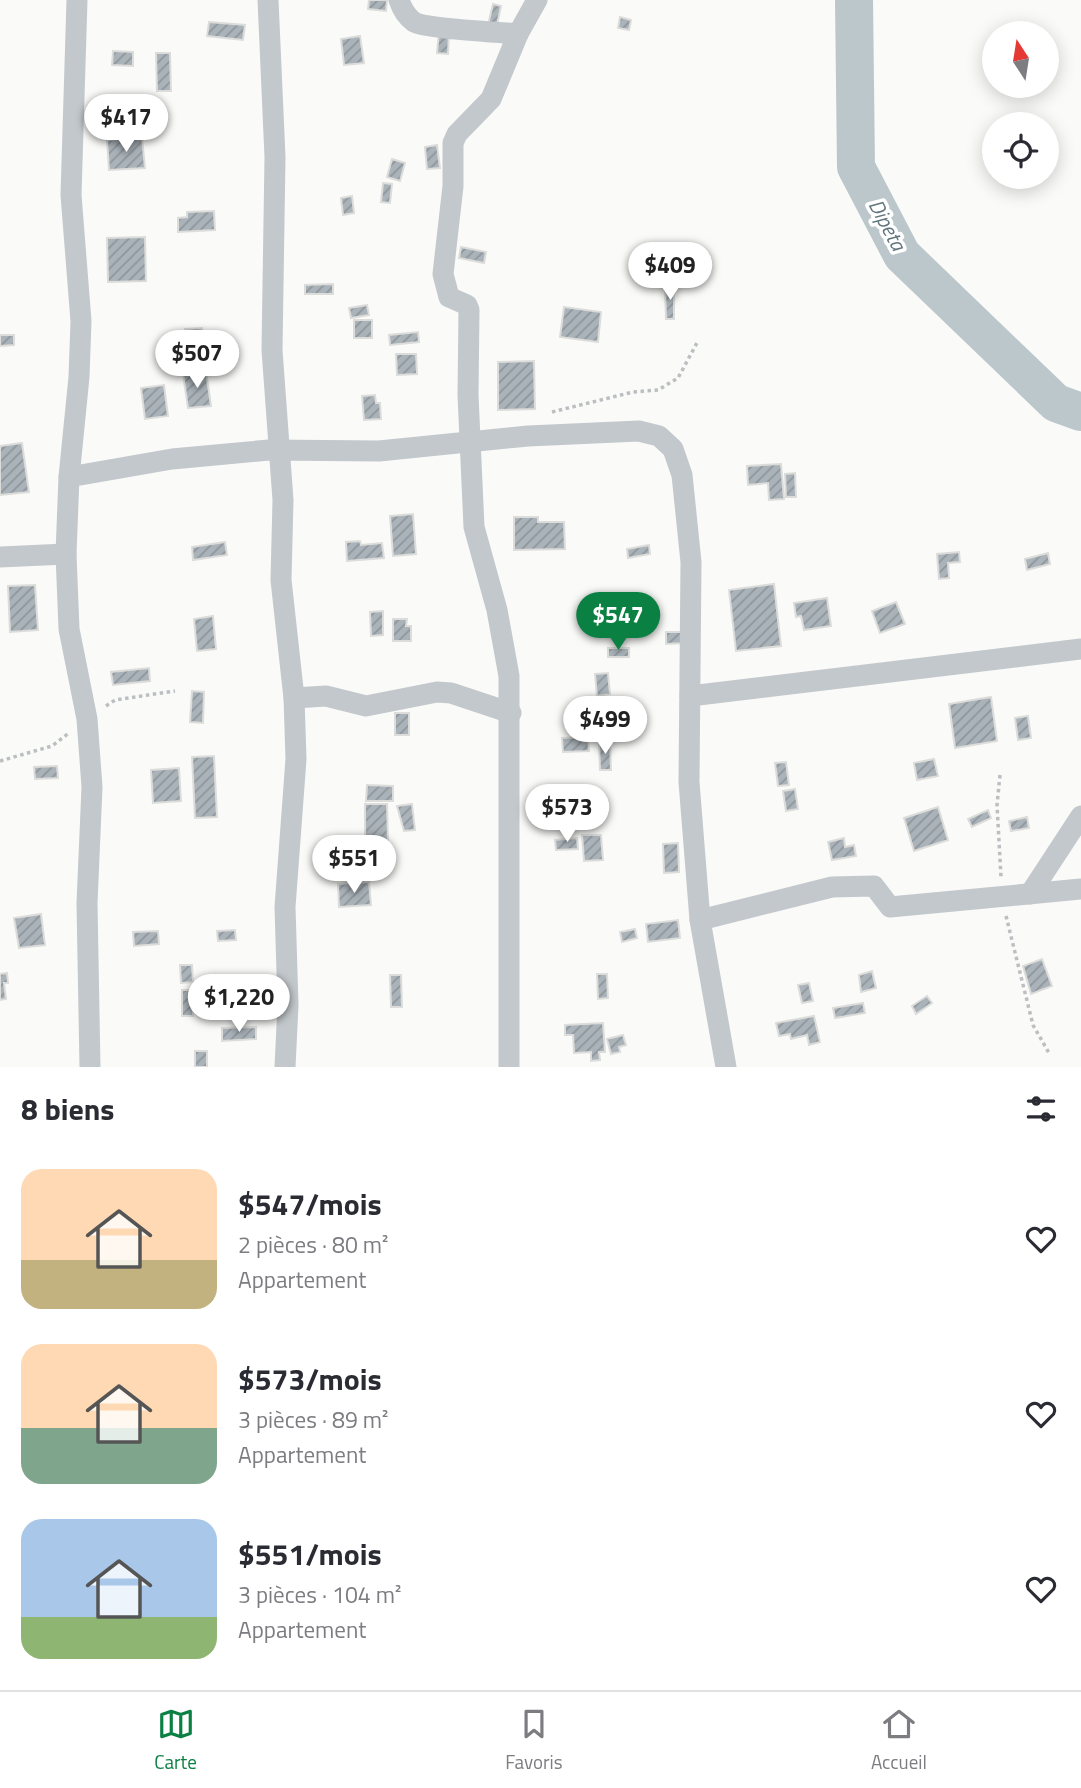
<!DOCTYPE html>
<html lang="fr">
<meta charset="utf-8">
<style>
body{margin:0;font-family:"Titillium Web",sans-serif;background:#f7f7f7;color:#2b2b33;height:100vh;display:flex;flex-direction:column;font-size:26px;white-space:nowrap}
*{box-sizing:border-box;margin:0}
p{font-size:23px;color:#7c7c81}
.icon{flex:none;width:38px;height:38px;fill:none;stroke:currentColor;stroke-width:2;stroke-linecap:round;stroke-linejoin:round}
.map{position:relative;height:1067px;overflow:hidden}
.sheet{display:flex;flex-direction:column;background:#fff;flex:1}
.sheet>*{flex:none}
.needle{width:46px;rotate:348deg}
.controls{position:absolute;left:982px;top:21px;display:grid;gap:14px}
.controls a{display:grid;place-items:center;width:77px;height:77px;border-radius:50%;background:#fff;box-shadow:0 4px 18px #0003;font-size:35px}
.price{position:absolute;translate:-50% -60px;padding:0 16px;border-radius:24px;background:#fff;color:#222;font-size:23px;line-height:46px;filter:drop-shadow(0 2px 4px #0008)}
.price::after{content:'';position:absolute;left:50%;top:42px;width:21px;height:16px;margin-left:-10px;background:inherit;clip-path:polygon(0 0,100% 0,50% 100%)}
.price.current{background:#0b8043;color:#fff}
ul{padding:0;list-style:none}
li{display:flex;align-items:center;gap:21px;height:175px;padding:0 21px}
li span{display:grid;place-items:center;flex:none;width:196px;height:140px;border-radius:21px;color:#555}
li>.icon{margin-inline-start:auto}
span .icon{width:84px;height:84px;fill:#fffc;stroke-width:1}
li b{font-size:30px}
h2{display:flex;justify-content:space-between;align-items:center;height:84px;padding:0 21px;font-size:30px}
.tab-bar{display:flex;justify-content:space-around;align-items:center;height:98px;border-top:2px solid #e1e1e2;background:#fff;font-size:19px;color:#7c7c81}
.tab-bar a{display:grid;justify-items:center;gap:4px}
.tab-bar .current{color:#0b8043}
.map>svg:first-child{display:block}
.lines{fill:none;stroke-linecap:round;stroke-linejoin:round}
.river{stroke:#bbc7cb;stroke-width:38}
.building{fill:url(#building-hatch);stroke:#dcdcda;stroke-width:2}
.path{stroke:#bbbfc2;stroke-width:3.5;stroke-dasharray:3.5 3.5;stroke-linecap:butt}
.street{stroke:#c3c8cc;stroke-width:21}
.labels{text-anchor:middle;stroke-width:7;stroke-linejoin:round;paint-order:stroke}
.water-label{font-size:21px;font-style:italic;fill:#60757c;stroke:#fff}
</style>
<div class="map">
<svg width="1081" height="1067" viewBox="0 0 1081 1067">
<defs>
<pattern id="building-hatch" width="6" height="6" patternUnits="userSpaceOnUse" patternTransform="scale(1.75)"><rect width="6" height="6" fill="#aab3b9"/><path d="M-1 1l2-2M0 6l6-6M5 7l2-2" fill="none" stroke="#8e969c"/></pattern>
</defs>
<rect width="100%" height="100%" fill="#fafaf8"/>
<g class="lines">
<path class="river" d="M854,0l2,167 46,88 154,148 25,9"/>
</g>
<g class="building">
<path d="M369,0h18l-1,11 -18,-2z"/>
<path d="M493,4l8,2 -4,19h-9z"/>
<path d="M620,17l11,3 -2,10 -11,-2z"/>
<path d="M209,22l36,3 -2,15 -36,-4z"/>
<path d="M439,31h10l-1,23 -11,-1z"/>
<path d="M360,36l4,27 -20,2 -3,-26z"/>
<path d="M113,51l20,1v14l-21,-1z"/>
<path d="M156,53h14l1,38h-14z"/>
<path d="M142,137l3,31 -36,2 -2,-30z"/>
<path d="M437,145l3,23 -13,1 -2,-22z"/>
<path d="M392,159l13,4 -5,18 -13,-4z"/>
<path d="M383,183l9,1 -2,19 -9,-1z"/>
<path d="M352,196l2,17 -11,2 -2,-17z"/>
<path d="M214,211l1,19 -37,2v-14l9,-1v-5z"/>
<path d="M145,237l1,44 -38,1 -1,-44z"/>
<path d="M461,247l25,5 -2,11 -25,-5z"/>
<path d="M642,259l4,21 -8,1 -4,-20z"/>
<path d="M333,284v10h-28v-9z"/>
<path d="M674,286v33h-8l-1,-32z"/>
<path d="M367,305l2,10 -18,3 -2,-10z"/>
<path d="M564,307l37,5 -3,30 -38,-5z"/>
<rect x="354" y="320" width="18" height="18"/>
<path d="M202,328l1,12 -17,2 -1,-13z"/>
<path d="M418,332l1,10 -29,3 -1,-10z"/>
<path d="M0,335h14v10l-14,1z"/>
<path d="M396,354h20l1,20 -20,1z"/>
<path d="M534,361l1,48 -37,1v-48z"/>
<path d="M206,371l5,35 -23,2 -5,-34z"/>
<path d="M164,385l4,31 -23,3 -4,-31z"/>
<path d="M375,395l1,8h4l1,16 -17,1 -2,-24z"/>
<path d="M22,443l7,49 -29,3v-49z"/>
<path d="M781,464l3,35 -15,1 -1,-17 -20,2 -1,-19z"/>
<path d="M795,473l1,24h-10l-1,-23z"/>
<path d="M413,514l3,40 -23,2 -3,-40z"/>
<path d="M514,517h24v5h26l1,27 -51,1z"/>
<path d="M360,541l1,4 21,-2 2,15 -37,3 -1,-19z"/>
<path d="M225,542l2,13 -34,5 -1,-13z"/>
<path d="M649,545l1,9 -22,4 -1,-9z"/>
<path d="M959,552l1,10 -12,1 1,15 -10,1 -2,-25z"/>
<path d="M1048,553l2,11 -23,6 -2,-11z"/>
<path d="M774,584l7,62 -45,5 -7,-61z"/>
<path d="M35,585l3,45 -28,2 -2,-46z"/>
<path d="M827,598l4,28 -27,4 -3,-14 -5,1 -2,-14z"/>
<path d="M896,602l9,22 -25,9 -8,-22z"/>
<path d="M383,611v24l-12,1 -1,-24z"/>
<path d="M213,616l3,33 -19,2 -3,-32z"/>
<path d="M393,619h14l-1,7h5v15h-18z"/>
<path d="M666,632h20v11l-20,1z"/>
<rect x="608" y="648" width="21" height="9"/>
<path d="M149,668l1,13 -37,4 -2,-13z"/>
<path d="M608,673l2,21 -13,2 -2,-22z"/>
<path d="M192,691l12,1 -1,31 -13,-1z"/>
<path d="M991,697l6,44 -42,7 -6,-44z"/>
<rect x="395" y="713" width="14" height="22"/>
<path d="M1028,716l3,22 -13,2 -3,-22z"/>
<path d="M588,737l1,14 -26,1 -1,-14z"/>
<path d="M599,741h11l1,29h-11z"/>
<path d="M214,756l3,61 -22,1 -3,-61z"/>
<path d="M934,759l4,17 -21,4 -3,-17z"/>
<path d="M786,762l3,23 -11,1 -3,-23z"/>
<path d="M57,766l1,12 -23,1 -1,-12z"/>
<path d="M179,768l2,33 -28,2 -2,-33z"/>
<path d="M367,785l26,1v15h-27z"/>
<path d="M795,789l3,20 -12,2 -3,-20z"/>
<path d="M365,804h22l1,36h-23z"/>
<path d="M412,804l3,26 -11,1 -7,-25z"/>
<path d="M938,807l10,33 -34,11 -10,-33z"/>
<path d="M988,810l3,8 -19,9 -4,-8z"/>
<path d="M1027,817l2,11 -18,3 -2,-10z"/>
<path d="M582,835h19l2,25 -19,1z"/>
<path d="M577,838l1,11 -22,1 -1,-10z"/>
<path d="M844,838l1,9 9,-2 2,11 -24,4 -4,-18z"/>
<path d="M678,843l1,29 -15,1 -1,-29z"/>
<path d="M369,882l2,23 -32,2 -1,-23z"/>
<path d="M41,914l4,31 -26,3 -5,-30z"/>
<path d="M678,920l2,18 -32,4 -2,-18z"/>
<path d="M635,929l2,9 -15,4 -2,-10z"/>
<path d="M235,930l1,10 -18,1 -1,-10z"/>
<path d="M158,931l1,13 -25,2 -1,-14z"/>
<path d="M1042,959l10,27 -21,8 -8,-28z"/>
<path d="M180,965h12l1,17 -12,1z"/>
<path d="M872,971l4,17 -15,4 -2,-17z"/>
<path d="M7,973l1,10h-4l2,16 -6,1v-26z"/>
<path d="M597,974h10l1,24 -10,1z"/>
<path d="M390,975h11l1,32h-11z"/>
<path d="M809,983l4,18 -11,2 -4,-18z"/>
<rect x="182" y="990" width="11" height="26"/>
<path d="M204,990v24h-8v-23z"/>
<path d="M927,996l5,7 -16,11 -4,-8z"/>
<path d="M863,1003l2,10 -30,5 -2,-10z"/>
<path d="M814,1016l6,26 -11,3 -2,-10 -16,4 -1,-5 -11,2 -3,-13z"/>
<path d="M603,1023l2,29h-6l1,8 -9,1v-9l-17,1 -1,-18h-8v-10z"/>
<path d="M256,1027v12l-34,2v-13z"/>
<path d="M623,1035l3,10 -7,2 1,5 -9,2 -4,-15z"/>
<rect x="195" y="1051" width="12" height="16"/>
</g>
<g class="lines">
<g class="path">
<path d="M552,412l81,-20 25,-2 20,-12 20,-37"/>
<path d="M106,706l9,-6 60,-9"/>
<path d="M0,761l52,-15 17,-13"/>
<path d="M1000,775l-3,30 4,72"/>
<path d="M1006,916l27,109 16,28"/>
</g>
<g class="street">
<path d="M268,0l7,157 -3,193 11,150 -2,80 13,118 2,61 -11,148 3,98 -3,62"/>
<path d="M399,0c3,9 8,17 15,22 12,7 86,10 104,12"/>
<path d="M69,477l10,-100 2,-56 -10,-126 6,-195"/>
<path d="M0,557l66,-3"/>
<path d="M690,696l391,-47"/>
<path d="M294,698l32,-2 40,10 71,-14 14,1 60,20"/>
<path d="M1030,894l51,-78"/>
<path d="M90,1067l-3,-164 5,-116 -5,-68 -18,-90 -3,-75 3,-77 103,-18 97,-9 110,1 149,-15 111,-5 20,5 14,13 9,26 9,87 -2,220 11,138"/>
<path d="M509,1067v-391l-12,-66 -23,-83 -6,-132 1,-85 -2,-5 -18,-8 -6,-23 10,-88v-43l4,-9 34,-35 27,-65 19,-34"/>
<path d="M726,1067l-26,-147 132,-33 42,-1 16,21 191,-18"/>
</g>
</g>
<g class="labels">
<g class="water-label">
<text transform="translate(887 225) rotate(62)" y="7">Dipeta</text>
</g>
</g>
</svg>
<div class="controls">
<a><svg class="needle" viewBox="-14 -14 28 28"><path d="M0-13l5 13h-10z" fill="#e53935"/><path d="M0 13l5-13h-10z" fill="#7c7c81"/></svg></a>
<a><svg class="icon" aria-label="locate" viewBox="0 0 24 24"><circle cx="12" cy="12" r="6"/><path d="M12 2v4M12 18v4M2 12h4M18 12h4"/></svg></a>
</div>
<b class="price" style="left:126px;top:154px">$417</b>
<b class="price" style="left:670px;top:302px">$409</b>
<b class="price" style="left:197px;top:390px">$507</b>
<b class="price current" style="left:618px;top:652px">$547</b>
<b class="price" style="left:605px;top:756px">$499</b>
<b class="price" style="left:567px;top:844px">$573</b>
<b class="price" style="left:354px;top:895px">$551</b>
<b class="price" style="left:239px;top:1034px">$1,220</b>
</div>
<section class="sheet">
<h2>8 biens<svg class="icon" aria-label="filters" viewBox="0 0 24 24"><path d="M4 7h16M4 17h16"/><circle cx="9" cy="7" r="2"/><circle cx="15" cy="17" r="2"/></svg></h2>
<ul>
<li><span style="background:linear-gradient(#ffd9b3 65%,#c2b280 0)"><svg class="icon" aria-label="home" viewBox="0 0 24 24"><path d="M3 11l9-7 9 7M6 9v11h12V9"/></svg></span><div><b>$547/mois</b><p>2 pièces · 80 m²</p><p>Appartement</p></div><svg class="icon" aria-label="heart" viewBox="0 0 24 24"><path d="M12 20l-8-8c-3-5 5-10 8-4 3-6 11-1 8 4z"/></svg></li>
<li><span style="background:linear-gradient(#ffd9b3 60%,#7fa58c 0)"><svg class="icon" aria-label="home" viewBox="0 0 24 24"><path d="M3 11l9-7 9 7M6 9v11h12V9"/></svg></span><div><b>$573/mois</b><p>3 pièces · 89 m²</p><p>Appartement</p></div><svg class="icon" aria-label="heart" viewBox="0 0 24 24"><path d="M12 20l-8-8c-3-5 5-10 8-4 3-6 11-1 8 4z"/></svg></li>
<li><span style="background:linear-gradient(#a9c7e8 70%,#8fb573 0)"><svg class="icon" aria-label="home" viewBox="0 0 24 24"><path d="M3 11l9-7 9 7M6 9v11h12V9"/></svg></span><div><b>$551/mois</b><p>3 pièces · 104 m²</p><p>Appartement</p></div><svg class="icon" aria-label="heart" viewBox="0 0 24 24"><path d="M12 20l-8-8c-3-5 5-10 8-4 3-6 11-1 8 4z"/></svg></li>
</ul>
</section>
<nav class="tab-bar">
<a class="current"><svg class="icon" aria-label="map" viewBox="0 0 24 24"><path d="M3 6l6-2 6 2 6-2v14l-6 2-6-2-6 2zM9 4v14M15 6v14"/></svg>Carte</a>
<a><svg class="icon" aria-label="saved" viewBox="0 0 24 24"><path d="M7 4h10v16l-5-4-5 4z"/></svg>Favoris</a>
<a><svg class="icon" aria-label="home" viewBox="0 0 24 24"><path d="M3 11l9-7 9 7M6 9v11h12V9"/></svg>Accueil</a>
</nav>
